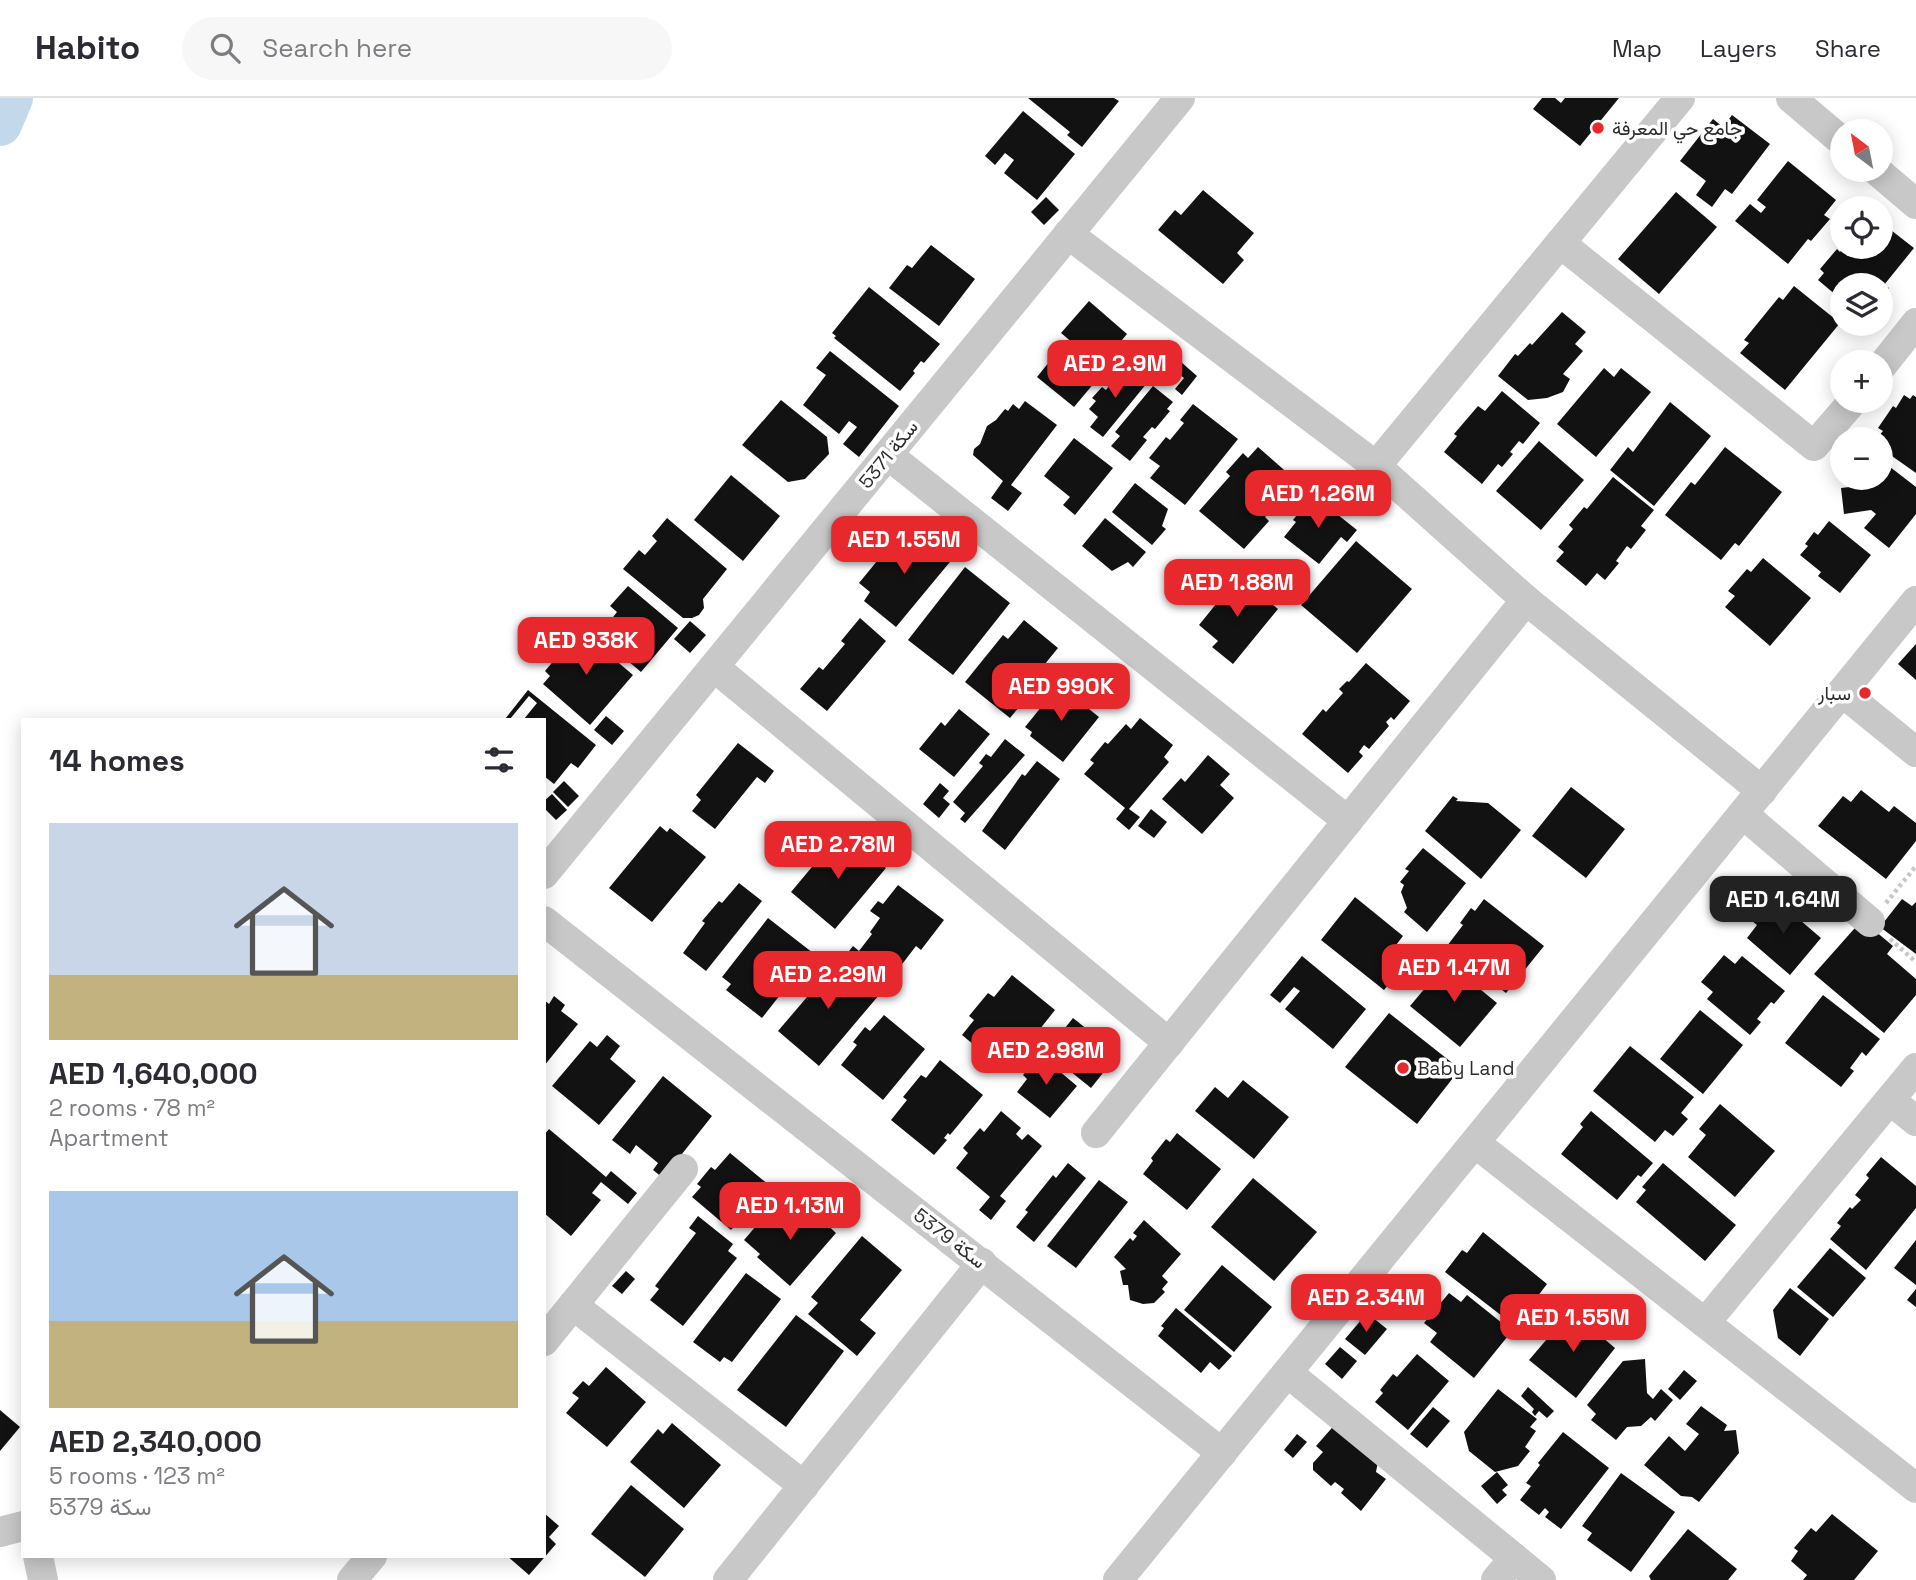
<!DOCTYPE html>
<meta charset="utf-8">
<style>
body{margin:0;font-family:"Space Grotesk",Vazirmatn,sans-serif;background:#f7f7f7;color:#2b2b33;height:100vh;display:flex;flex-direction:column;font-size:26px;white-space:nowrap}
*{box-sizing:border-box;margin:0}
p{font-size:23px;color:#7c7c81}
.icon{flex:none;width:38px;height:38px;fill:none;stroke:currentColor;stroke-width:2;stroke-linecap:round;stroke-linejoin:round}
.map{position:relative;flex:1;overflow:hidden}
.side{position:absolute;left:21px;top:620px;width:525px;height:840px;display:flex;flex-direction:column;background:#fff;border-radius:0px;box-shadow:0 4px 18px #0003}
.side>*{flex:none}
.needle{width:46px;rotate:328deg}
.tools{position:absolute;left:1830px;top:21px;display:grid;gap:14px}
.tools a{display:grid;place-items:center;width:63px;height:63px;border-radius:50%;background:#fff;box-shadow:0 4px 18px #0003;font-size:35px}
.price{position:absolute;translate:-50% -60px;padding:0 16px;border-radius:14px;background:#e7292d;color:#fff;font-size:23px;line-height:46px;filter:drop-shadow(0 2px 4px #0008)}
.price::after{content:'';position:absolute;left:50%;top:42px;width:21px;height:16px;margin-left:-10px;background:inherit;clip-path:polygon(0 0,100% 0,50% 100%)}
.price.current{background:#222;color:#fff}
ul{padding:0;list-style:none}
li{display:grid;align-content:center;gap:14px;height:371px;padding:0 28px}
li span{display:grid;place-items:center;height:217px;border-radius:0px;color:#555}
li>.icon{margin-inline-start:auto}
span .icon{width:126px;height:126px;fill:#fffc;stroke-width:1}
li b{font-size:30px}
h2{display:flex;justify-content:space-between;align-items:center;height:84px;padding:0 28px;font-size:30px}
header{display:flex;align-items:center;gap:42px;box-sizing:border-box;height:98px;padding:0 35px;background:#fff;border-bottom:2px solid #e1e1e2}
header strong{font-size:33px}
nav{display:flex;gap:38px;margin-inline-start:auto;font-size:24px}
.search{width:490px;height:63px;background:#f7f7f7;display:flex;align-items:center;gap:18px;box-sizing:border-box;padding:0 24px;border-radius:38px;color:#7c7c81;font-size:26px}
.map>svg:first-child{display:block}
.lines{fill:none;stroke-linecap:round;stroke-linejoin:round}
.river{stroke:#c3d9eb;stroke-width:44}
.building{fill:#121212}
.path{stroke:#c8c8c8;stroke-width:4.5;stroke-dasharray:3.5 3.5;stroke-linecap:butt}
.minor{stroke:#c8c8c8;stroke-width:30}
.poi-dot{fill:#e7292d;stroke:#fff;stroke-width:2.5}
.labels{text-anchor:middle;stroke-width:7;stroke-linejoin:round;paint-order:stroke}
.poi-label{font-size:19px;fill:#2b2b2b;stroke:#fff;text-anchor:start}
.street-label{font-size:19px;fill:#2b2b2b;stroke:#fff}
</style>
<header>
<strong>Habito</strong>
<div class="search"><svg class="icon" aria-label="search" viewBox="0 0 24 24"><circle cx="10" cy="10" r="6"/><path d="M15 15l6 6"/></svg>Search here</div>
<nav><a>Map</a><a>Layers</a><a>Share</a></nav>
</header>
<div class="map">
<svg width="1916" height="1482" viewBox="0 0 1916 1482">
<rect width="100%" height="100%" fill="#fff"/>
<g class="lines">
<path class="river" d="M0,26l11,-26"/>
</g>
<g class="building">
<path d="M1028,0h86l5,3 -37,46 -15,-12 3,-3z"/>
<path d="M1542,0h13l6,5 4,-5h54l-39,48 -47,-37z"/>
<path d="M1023,13l52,43 -38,46 -33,-27 10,-13 -9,-7 -10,12 -10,-9z"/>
<path d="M1732,17l38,29 -38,50 -7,-5 -13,18 -16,-12 10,-14 -26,-20 33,-42 10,8z"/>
<path d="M1788,63l48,39 -12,15 6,4 -19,22 -3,-2 -20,25 -53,-43 15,-17 11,9 5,-6 -9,-7z"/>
<path d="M1203,92l51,43 -17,20 7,7 -21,24 -65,-54 17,-20 6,5z"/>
<path d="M1676,94l41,35 -58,67 -41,-35z"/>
<path d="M1046,99l13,13 -15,15 -13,-13z"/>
<path d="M1887,129l27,21 -30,37 5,3 -8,10v-13h-38v16l-25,-21 6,-7 -4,-4 17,-20 3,3 4,-5h37v-16l2,1z"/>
<path d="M931,147l44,34 -36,47 -50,-38 18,-23 5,3z"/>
<path d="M1794,188l46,37 -55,67 -45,-37 9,-10 -5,-3 35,-43 4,3z"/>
<path d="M869,189l71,57 -16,19 -3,-2 -8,10 2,2 -15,18 -66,-53 2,-2 -4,-3z"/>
<path d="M1089,203l38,33 -27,32 -39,-33z"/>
<path d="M1562,214l24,20 -11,12 8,7 -20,23 7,5 -7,13 -16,6 -19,2 -30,-24 17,-22 3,2 12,-13 2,2z"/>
<path d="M1062,248l38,30 -26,31 -37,-30z"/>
<path d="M830,253l69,55 -40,51 -16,-13 14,-17 -8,-6 -10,13 -36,-29 23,-30 -10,-7z"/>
<path d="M1181,264l16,14 -15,19 -7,-6 9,-11 -10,-8z"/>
<path d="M1125,267l22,18 -44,54 -13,-10 8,-10 -9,-8 7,-8 -4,-3 10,-11 4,3z"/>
<path d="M1604,270l10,9 7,-9 30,24 -55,65 -39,-33z"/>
<path d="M1153,288l20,16 -6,7 3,2 -15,18 -3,-2 -9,10 4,3 -17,21 -19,-15 9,-10 -5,-4z"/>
<path d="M1502,293l38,32 -17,21 -4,-3 -9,11 3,2 -11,13 -4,-3 -16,20 -38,-32 13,-16 -3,-2 24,-28 7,5z"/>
<path d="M1904,297l6,4 3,-4 3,2v76l-34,-24 4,-6 -8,-6 5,-6 -5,-3 15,-22 3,2z"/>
<path d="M781,302l46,37 2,17 -24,25 -17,3 -46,-37z"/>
<path d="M1025,303l32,24 -46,60 11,8 -14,18 -17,-13 12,-17 -30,-26 1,-6 6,-5 7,-18 9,-6 9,-11 3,2 5,-7 6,5z"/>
<path d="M1670,304l41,34 -57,70 -44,-36 18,-23 5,5z"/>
<path d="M1193,306l45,35 -53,66 -35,-27 10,-12 -11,-8 17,-21 4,3 14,-17 -4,-3z"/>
<path d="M1074,340l39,30 -38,47 -12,-10 7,-8 -26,-21z"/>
<path d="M1539,343l45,39 -43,50 -45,-39z"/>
<path d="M1258,349l43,38 -16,18 -4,-3 -16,17 4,4 -25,28 -45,-38 31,-35 -4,-4 17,-19 5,5z"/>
<path d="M1725,349l57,45 -43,54 -4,-3 -14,17 -56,-45 26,-33 4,3z"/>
<path d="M1881,362l35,27v27l-27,34 -25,-20 12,-14 -5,-4 -27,4 -3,-26 17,-2 3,-3 -2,-5h22z"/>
<path d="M731,377l49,41 -37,45 -49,-41z"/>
<path d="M1613,379l41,33 -13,16 5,4 -15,19 -4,-3 -11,15 3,2 -14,17 -8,-7 -11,13 -30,-25 8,-9 -6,-5 15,-18 -4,-4 15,-18 3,2z"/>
<path d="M1135,385l33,26 -6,17 4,3 -14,16 -40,-33z"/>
<path d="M1313,397l44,35 -10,12 -6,-5 -22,27 -35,-27 12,-15 -3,-2z"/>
<path d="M667,420l60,51 -24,30 1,9 -5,7 -7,3h-9l-60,-49 16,-19 6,5 12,-14 -5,-5z"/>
<path d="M1105,420l41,34 -13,15 -5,-5 -16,9 -30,-25z"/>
<path d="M1829,423l42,34 -31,38 -22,-17 3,-4 -21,-17 8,-9 -3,-2 9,-12 4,3z"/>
<path d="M903,432l12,11 7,-9 32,25 -58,70 -32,-26 6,-9 -11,-9 23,-28 5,5 4,-6 -5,-4z"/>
<path d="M1356,443l56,48 -55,64 -56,-48z"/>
<path d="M1763,460l48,40 -41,48 -45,-39 10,-11 -7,-5 19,-22 4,3z"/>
<path d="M965,469l45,36 -57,72 -45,-35z"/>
<path d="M1238,479l40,32 -45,55 -21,-17 6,-6 -19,-16z"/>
<path d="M628,488l50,42 -37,44 -47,-40 12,-15 4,4 7,-9 -7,-6z"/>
<path d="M860,520l26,23 -59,70 -27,-22 19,-22 4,3 22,-26 -4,-3z"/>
<path d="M1024,522l34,28 -18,22 5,5 -35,43 -45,-36 38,-47 5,4z"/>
<path d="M690,523l16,14 -16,18 -16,-14z"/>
<path d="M580,532l53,45 -43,50 -47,-41 7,-8 -5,-5z"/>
<path d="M1916,546v36l-18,-16z"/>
<path d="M1366,565l44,38 -16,19 -3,-3 -5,5 3,4 -20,23 -5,-4 -5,7 4,4 -15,17 -46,-39 21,-25 3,3 17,-19 -4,-4 8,-8 2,1z"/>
<path d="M1059,587l40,32 -36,45 -33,-26 2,-4 -7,-5z"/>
<path d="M528,592l68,55 -18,23 -7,-5 -17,21 -10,-8v-57h-20l13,-16 -8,-7 -19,23h-5z"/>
<path d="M959,611l31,25 -36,43 -35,-28 22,-27 4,4z"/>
<path d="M606,618l18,15 -12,14 -18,-15z"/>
<path d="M1140,620l33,27 -9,12 5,5 -40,47 11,8 -11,13 -13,-11 9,-11 -41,-34 10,-11 -4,-3 15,-18 3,2 18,-20 5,5z"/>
<path d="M1005,641l20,16 -60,68 -5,-4 5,-6 -12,-11 30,-36 -4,-3 7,-9 5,3z"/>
<path d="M738,645l36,28 -9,12 -8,-6 -42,52 -23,-18 9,-11 -5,-5z"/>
<path d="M1208,657l22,19 -10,11 14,13 -32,36 -40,-35 19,-21 4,4z"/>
<path d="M1037,663l23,18 -55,71 -23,-19 40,-57 3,2z"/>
<path d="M564,683l15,15 -11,11 -15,-15z"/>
<path d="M940,685l9,8 -6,7 7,6 -11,14 -16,-14z"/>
<path d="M1571,689l54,42 -39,49 -54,-42z"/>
<path d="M1861,692l28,22 5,-6 22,17v18l-30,38 -68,-53 25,-30 8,6z"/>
<path d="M552,696l15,16 -11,10 -12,-12v-7z"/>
<path d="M1453,698l5,3 -2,2 32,2 33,27 -40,49 -56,-48z"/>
<path d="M1151,711l16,13 -13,16 -16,-12z"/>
<path d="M660,728l7,6 3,-4 36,29 -54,65 -43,-34z"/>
<path d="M837,739l9,8 5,-6 35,29 -51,61 -44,-37z"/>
<path d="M1423,750l43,35 -39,49 -23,-20 3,-4 -6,-16 3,-7 -4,-3 9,-11 -4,-2z"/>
<path d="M739,785l23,18 -56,70 -23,-18 22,-30 -3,-2 17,-20 3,2z"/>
<path d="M898,787l46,35 -23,30 -5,-4 -23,30 -11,-8 -7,9 -29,-22 7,-9 6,5 13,-17 -2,-2 10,-14 -10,-7 8,-10 5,3z"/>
<path d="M1355,799l48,39 -17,22 15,11 -17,21 -63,-50z"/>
<path d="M1773,799l48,41 -31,37 -43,-37 10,-13 -5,-4z"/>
<path d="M1484,801l60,47 -38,47 -59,-47 16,-21 -3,-2 11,-15 4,3z"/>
<path d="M1902,801l10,7 4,-4v52l-36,-27z"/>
<path d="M768,820l45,35 -51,65 -36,-28 5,-6 -9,-7z"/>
<path d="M1862,822l31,26 -6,8 29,25v16l-32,38 -70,-59z"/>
<path d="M1724,857l11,9 7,-8 43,35 -11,13 -3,-2 -14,17 4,3 -11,13 -43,-36 6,-7 -12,-10z"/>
<path d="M831,858l48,39 -60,71 -41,-35 41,-48 -6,-5z"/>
<path d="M1302,858l64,53 -33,40 -48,-40 15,-18 -6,-4 -14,16 -10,-8z"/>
<path d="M1447,864l50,41 -37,44 -50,-41z"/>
<path d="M1012,877l43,35 -19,24 -3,-2 -30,37 -41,-34 12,-15 -5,-4 19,-23 6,4z"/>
<path d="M1823,897l57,44 -14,17 -4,-4 -12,16 4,3 -13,16 -56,-44z"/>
<path d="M554,898l11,9 -4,6 17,13 -34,42v-66l5,4z"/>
<path d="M1700,912l43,35 -40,49 -43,-35z"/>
<path d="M1389,915l71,56 -43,55 -72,-57z"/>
<path d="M884,917l41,34 -42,51 -42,-35 16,-20 -4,-3 12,-15 5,4z"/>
<path d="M1073,920l45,36 -27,34 -42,-34 12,-14 -4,-2z"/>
<path d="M607,937l13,11 -10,13 26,22 -37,44 -47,-39 38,-45 7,6z"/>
<path d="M1630,948l64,51 -13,16 7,6 -15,17 -8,-6 -10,12 -62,-51z"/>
<path d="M1040,957l37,31 -27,32 -33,-26 10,-13 -4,-4z"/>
<path d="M940,962l43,35 -33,40 -2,-2 -4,5 3,2 -13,15 -43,-35 16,-20 -4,-3 18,-22 5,3z"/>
<path d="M663,978l49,40 -49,62 -10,-8 5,-7 -22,-18 -6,9 -18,-14z"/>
<path d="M1243,982l46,37 -35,42 -59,-48 20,-24 13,11z"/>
<path d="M1720,1006l55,47 -40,46 -47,-40 18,-22 -7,-6z"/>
<path d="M1001,1013l20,17 -5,6 6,6 6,-6 14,12 -42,50 6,5 -15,19 -12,-10 11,-13 -34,-29 12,-15 -5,-5 17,-20 4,4z"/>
<path d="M1591,1013l62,52 -12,14 -3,-2 -21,25 -56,-46 22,-27 -3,-3z"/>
<path d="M549,1031l57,48 5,-6 26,22 -9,11 -27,-22 -9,11 9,7 -30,36 -27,-23v-78z"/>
<path d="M1177,1035l44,36 -34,41 -44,-36 10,-13 -2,-3 15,-19 4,3z"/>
<path d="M730,1055l39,32 -38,45 -39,-33 9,-10 -4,-3 14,-17 4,3z"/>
<path d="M1881,1059l35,29v22l-50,62 -36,-31 11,-13 -4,-3 13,-16 2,2 9,-9 -6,-5 14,-17 -3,-3z"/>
<path d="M1068,1065l18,15 -52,64 -18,-15 12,-15 -3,-2 28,-35 3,3z"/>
<path d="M1663,1065l73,62 -31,36 -69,-59 10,-12 -4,-3z"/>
<path d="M1253,1080l64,54 -43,49 -63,-54z"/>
<path d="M1099,1082l29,22 -52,66 -29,-22z"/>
<path d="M808,1105l17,14 -3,3 14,13 -46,53 -33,-29 3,-3 -16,-14 25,-29 15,13 3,-4 4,3z"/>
<path d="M698,1118l35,28 -5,7 9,7 -54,68 -33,-26 9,-11 -4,-3 41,-53 -7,-5z"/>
<path d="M1144,1122l37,34 -19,22 6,6 -6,7 3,3 -11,11 -11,1 -13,-4 -2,-15h-5l-3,-14 6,-2 -12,-12 16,-19 3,3 4,-5 -4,-3z"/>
<path d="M1483,1134l64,52 -32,42 -70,-54 17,-22 5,3z"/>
<path d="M862,1138l40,34 -42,50 16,13 -19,23 -49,-42 10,-11 -7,-6z"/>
<path d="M1916,1142v45l-22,-17z"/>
<path d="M1830,1150l36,30 -33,39 -36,-30z"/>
<path d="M1222,1167l50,42 -38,45 -50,-42z"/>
<path d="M626,1173l9,8 -13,15 -10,-8z"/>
<path d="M746,1175l35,26 -49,63 -8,-5 -4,5 -27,-20z"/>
<path d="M1790,1190l39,31 -29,37 -22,-18 -5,-28z"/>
<path d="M1916,1191v18l-9,-7z"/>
<path d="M1449,1195l12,9 6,-7 45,36 -38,47 -44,-36 7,-9 -13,-10z"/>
<path d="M1176,1210l56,48 -13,14 -9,-8 -9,11 -43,-37 6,-8 -3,-2z"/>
<path d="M1571,1213l44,37 -39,50 -47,-38z"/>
<path d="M1367,1215l20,16 -22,26 -20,-16z"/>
<path d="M796,1217l48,36 -58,76 -49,-37z"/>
<path d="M1340,1249l17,14 -15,18 -17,-15z"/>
<path d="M1417,1256l32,27 -41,49 -33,-28 8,-9 -3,-3 13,-16 4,3z"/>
<path d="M1645,1261l2,34 6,6 8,-10 12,11 -18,21 -4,-4 -10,9 -14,1 -11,13 -25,-20 5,-6 -9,-9 36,-44z"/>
<path d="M606,1269l40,35 -39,45 -41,-34 13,-15 -7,-5 11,-12 6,5z"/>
<path d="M1684,1272l13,11 -17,19 -12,-11z"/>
<path d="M1528,1289l26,24 -7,7 -8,-7 -4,5 -3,-4 2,-3 -13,-13z"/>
<path d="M1498,1291l39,30 -7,8 6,4 -11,16 5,4 -12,15 -23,6 -26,-21 -5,-19z"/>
<path d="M1701,1308l26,19 -3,6 12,-1 3,23 -40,49 -7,-5 -11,-1 -37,-31 25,-29 16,15 14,-17 -13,-10z"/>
<path d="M1433,1309l17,14 -23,27 -17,-14z"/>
<path d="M0,1312l20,17 -20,24z"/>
<path d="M1338,1323l40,40 -2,11 10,7 -25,32 -20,-18 3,-4 -9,-7 -4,4 -18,-16v-7l10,-11 -7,-6z"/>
<path d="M672,1325l49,42 -37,43 -54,-46 28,-33 5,5z"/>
<path d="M1563,1334l46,36 -48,61 -16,-12 4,-5 -4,-4 -6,7 -19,-15 11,-14 -5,-3 14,-18 -2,-2z"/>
<path d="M1297,1336l10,8 -14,16 -9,-8z"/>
<path d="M1497,1374l11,13 -6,5 5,5 -10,9 -16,-18z"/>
<path d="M1621,1375l54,39 -44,60 -44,-32 5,-7 -10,-7z"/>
<path d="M631,1387l53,44 -39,48 -54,-43z"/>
<path d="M544,1415l15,13 -10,11 7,7 -27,31 -22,-19h37z"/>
<path d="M1832,1416l46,37 -24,29h-51l4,-5 -16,-14 7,-10 -4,-3 17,-20 5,4z"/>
<path d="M1688,1431l49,40 -9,11h-77l-2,-4z"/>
</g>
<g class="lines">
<g class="path">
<path d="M1886,805l30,-37"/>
<path d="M1890,841l26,23"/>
</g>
<g class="minor">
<path d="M1791,0l52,44"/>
<path d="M1876,72l40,34"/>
<path d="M1068,136l308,232 150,134 236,191"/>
<path d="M1560,145l254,203 39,-45"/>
<path d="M1881,269l35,-44"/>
<path d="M888,357l460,366"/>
<path d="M1376,368l304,-368"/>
<path d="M714,569l455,376"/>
<path d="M1842,594l74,60"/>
<path d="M1743,716l127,108"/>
<path d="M544,776l636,-776"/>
<path d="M544,823l678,532"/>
<path d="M1890,1002l26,21"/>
<path d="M1096,1035l430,-533"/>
<path d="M1475,1045l441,345"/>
<path d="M573,1207l231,181"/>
<path d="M1705,1225l211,-255"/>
<path d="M544,1243l139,-172"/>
<path d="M1288,1275l253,207"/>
<path d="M0,1434l23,-6"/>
<path d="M38,1458l5,24"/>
<path d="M352,1482l20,-24"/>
<path d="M728,1482l254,-317"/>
<path d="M1118,1482l798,-979"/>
<path d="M1496,1482l18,-22"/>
</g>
</g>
<g class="poi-dot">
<circle cx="1598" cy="30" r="7"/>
<circle cx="1865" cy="595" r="7"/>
<circle cx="1403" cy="970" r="7"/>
</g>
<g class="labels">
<g class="poi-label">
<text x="1612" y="37">جامع حي المعرفة</text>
<text x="1851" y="602" text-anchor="end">سبار</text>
<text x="1417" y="977">Baby Land</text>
</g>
<g class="street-label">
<text transform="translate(888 356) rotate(-51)" y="7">سكة 5371</text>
<text transform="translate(950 1140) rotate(38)" y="7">سكة 5379</text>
</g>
</g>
</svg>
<div class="tools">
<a><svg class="needle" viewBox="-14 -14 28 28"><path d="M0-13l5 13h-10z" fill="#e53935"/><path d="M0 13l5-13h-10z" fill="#7c7c81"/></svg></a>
<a><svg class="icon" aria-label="locate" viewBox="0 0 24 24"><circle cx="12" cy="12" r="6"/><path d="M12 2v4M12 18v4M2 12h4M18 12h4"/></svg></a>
<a><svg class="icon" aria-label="layers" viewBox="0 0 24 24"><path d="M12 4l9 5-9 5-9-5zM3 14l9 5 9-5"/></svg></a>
<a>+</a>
<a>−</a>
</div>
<b class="price" style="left:1115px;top:302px">AED 2.9M</b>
<b class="price" style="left:1318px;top:432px">AED 1.26M</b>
<b class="price" style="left:904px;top:478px">AED 1.55M</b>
<b class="price" style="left:1237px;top:521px">AED 1.88M</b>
<b class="price" style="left:586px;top:579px">AED 938K</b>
<b class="price" style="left:1061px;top:625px">AED 990K</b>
<b class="price" style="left:838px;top:783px">AED 2.78M</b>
<b class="price current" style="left:1783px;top:838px">AED 1.64M</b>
<b class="price" style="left:1454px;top:906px">AED 1.47M</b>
<b class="price" style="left:828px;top:913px">AED 2.29M</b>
<b class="price" style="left:1046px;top:989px">AED 2.98M</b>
<b class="price" style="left:790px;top:1144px">AED 1.13M</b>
<b class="price" style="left:1366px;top:1236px">AED 2.34M</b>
<b class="price" style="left:1573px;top:1256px">AED 1.55M</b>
<section class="side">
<h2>14 homes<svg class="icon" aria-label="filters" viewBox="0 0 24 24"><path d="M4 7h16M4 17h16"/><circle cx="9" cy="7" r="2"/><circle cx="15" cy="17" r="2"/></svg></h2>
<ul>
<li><span style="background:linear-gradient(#c9d6e8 70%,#c2b280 0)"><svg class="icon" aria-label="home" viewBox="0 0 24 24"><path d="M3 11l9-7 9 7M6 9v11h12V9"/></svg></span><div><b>AED 1,640,000</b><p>2 rooms · 78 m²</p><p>Apartment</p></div></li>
<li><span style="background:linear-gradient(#a9c7e8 60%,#c2b280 0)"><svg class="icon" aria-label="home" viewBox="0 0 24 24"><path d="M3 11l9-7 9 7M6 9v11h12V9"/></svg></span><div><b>AED 2,340,000</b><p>5 rooms · 123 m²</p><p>سكة 5379</p></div></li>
</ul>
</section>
</div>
